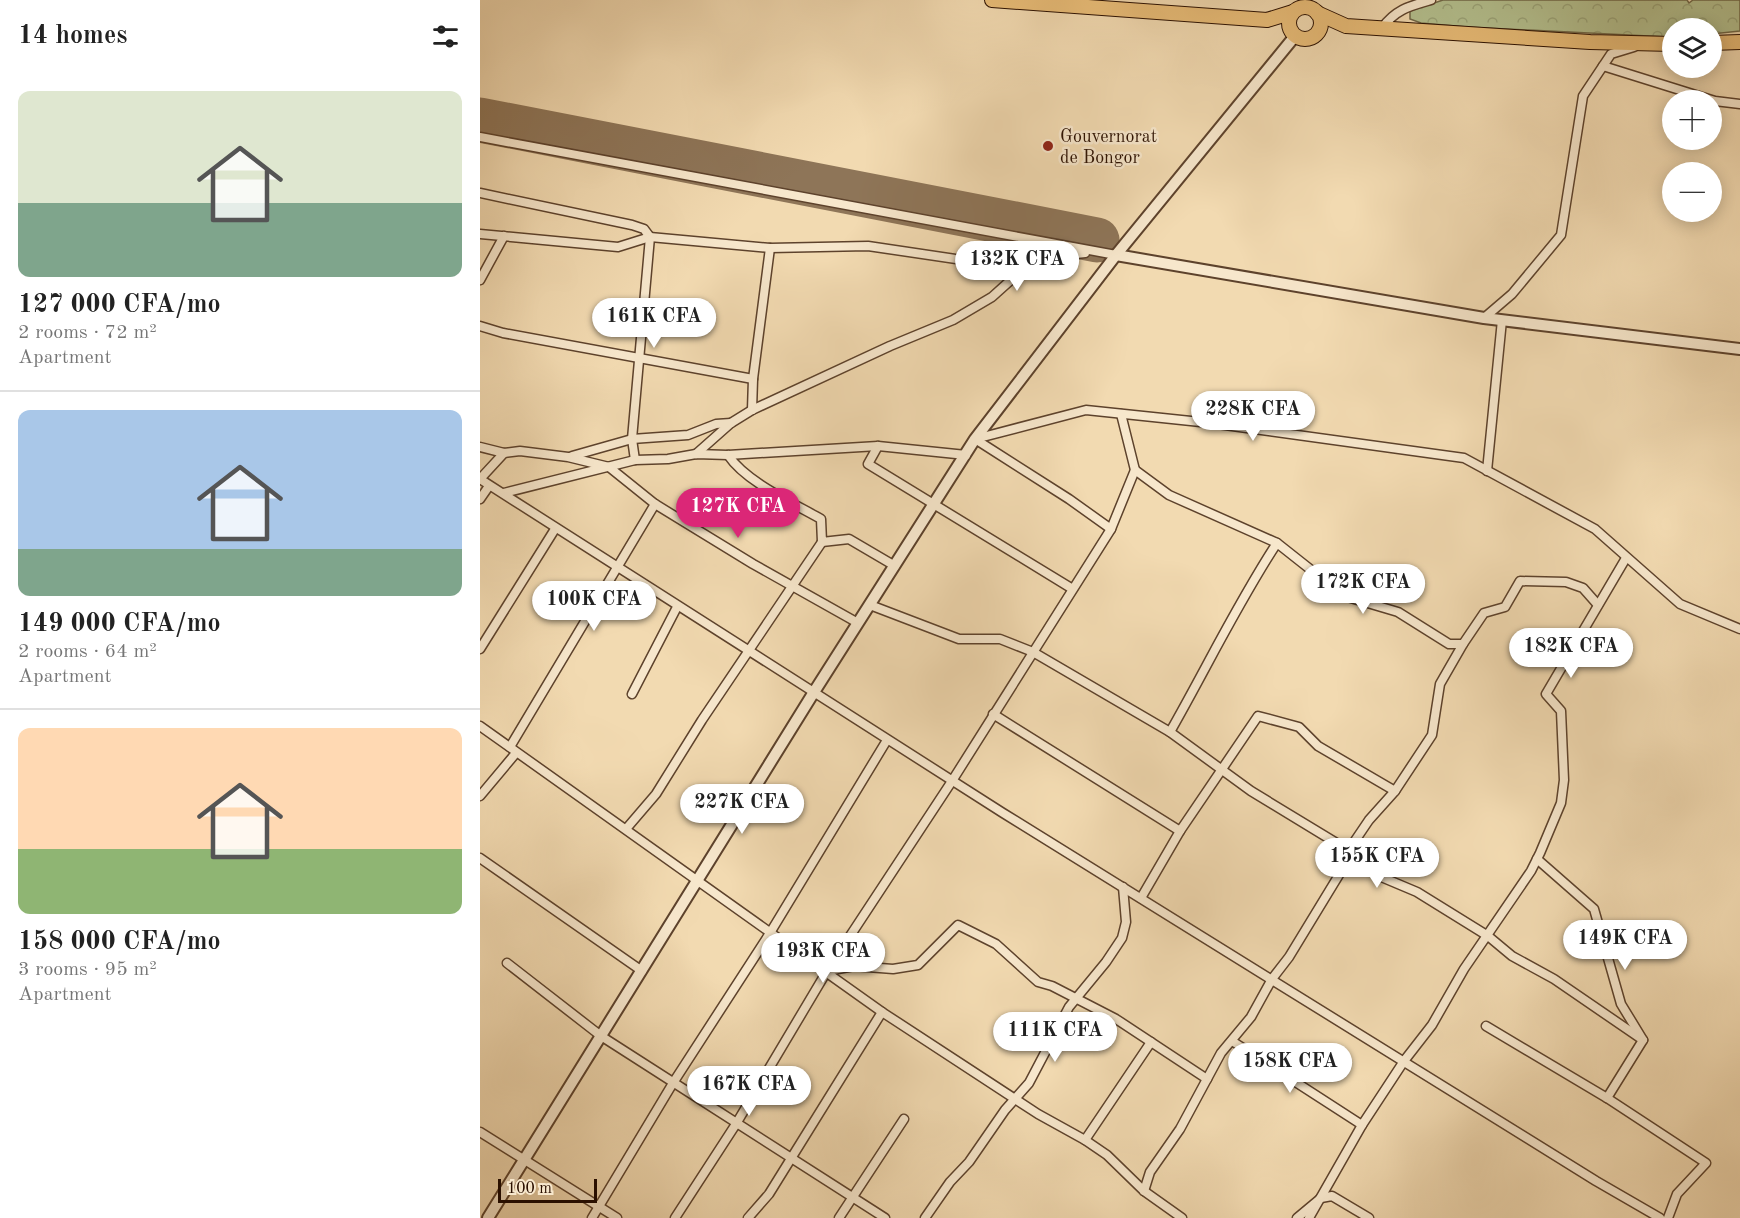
<!DOCTYPE html>
<meta charset="utf-8">
<style>
body{margin:0;font-family:"Old Standard TT",serif;background:#f6f6f6;color:#222;height:100vh;display:flex;flex-direction:column;font-size:22px;white-space:nowrap}
*{box-sizing:border-box;margin:0}
p{font-size:20px;color:#767676}
.icon{flex:none;width:33px;height:33px;fill:none;stroke:currentColor;stroke-width:2;stroke-linecap:round;stroke-linejoin:round}
.map{position:relative;flex:1;overflow:hidden}
.side{display:flex;flex-direction:column;background:#fff;width:480px}
.side>*{flex:none}
.controls{position:absolute;left:1182px;top:18px;display:grid;gap:12px}
.controls a{display:grid;place-items:center;width:60px;height:60px;border-radius:50%;background:#fff;box-shadow:0 3px 15px #0003;font-size:30px}
.scale{position:absolute;left:18px;bottom:15px;width:99px;box-sizing:border-box;padding-left:6px;border:3px solid #2b1000;border-top:0;font-size:16px;line-height:21px;white-space:nowrap;color:#2b1000;-webkit-text-stroke:4px #f7e7cc;paint-order:stroke}
.price{position:absolute;translate:-50% -51px;padding:0 14px;border-radius:21px;background:#fff;color:#222;font-size:20px;line-height:39px;filter:drop-shadow(0 2px 3px #0008)}
.price::after{content:'';position:absolute;left:50%;top:36px;width:18px;height:14px;margin-left:-9px;background:inherit;clip-path:polygon(0 0,100% 0,50% 100%)}
.price.selected{background:#db2777;color:#fff}
ul{padding:0;list-style:none}
li{display:grid;align-content:center;gap:12px;height:318px;padding:0 18px}
li+li{border-top:2px solid #e0e0e0}
li span{display:grid;place-items:center;height:186px;border-radius:12px;color:#555}
li>.icon{margin-inline-start:auto}
span .icon{width:108px;height:108px;fill:#fffc;stroke-width:1}
li b{font-size:26px}
h2{display:flex;justify-content:space-between;align-items:center;height:72px;padding:0 18px;font-size:26px}
main{display:flex;flex:1;min-height:0}
.map>svg:first-child{display:block}
.park{fill:url(#park-crowns);stroke:#706848;stroke-width:1.5}
.lines{fill:none;stroke-linecap:round;stroke-linejoin:round}
.runway{stroke:#8e7558;stroke-width:45}
.minor-casing{stroke:#5d422c;stroke-width:11}
.tertiary-casing{stroke:#5d422c;stroke-width:14}
.trunk-casing{stroke:#2b1000;stroke-width:16}
.minor{stroke:#f7e7cc;stroke-width:8}
.tertiary{stroke:#f7e7cc;stroke-width:10}
.trunk{stroke:#e9bd78;stroke-width:14}
.poi-dot{fill:#8f2418;stroke:#f7e7cc;stroke-width:2}
.labels{text-anchor:middle;stroke-width:5;stroke-linejoin:round;paint-order:stroke}
.poi-label{font-size:18px;fill:#2b1000;stroke:#f7e7cc;text-anchor:start}
</style>
<main>
<section class="side">
<h2>14 homes<svg class="icon" aria-label="filters" viewBox="0 0 24 24"><path d="M4 7h16M4 17h16"/><circle cx="9" cy="7" r="2"/><circle cx="15" cy="17" r="2"/></svg></h2>
<ul>
<li><span style="background:linear-gradient(#dfe7d0 60%,#7fa58c 0)"><svg class="icon" aria-label="home" viewBox="0 0 24 24"><path d="M3 11l9-7 9 7M6 9v11h12V9"/></svg></span><div><b>127 000 CFA/mo</b><p>2 rooms · 72 m²</p><p>Apartment</p></div></li>
<li><span style="background:linear-gradient(#a9c7e8 75%,#7fa58c 0)"><svg class="icon" aria-label="home" viewBox="0 0 24 24"><path d="M3 11l9-7 9 7M6 9v11h12V9"/></svg></span><div><b>149 000 CFA/mo</b><p>2 rooms · 64 m²</p><p>Apartment</p></div></li>
<li><span style="background:linear-gradient(#ffd9b3 65%,#8fb573 0)"><svg class="icon" aria-label="home" viewBox="0 0 24 24"><path d="M3 11l9-7 9 7M6 9v11h12V9"/></svg></span><div><b>158 000 CFA/mo</b><p>3 rooms · 95 m²</p><p>Apartment</p></div></li>
</ul>
</section>
<div class="map">
<svg width="1260" height="1218" viewBox="0 0 1260 1218">
<defs>
<pattern id="park-crowns" width="20" height="18" patternUnits="userSpaceOnUse" patternTransform="scale(1.5)"><rect width="20" height="18" fill="#b4c190"/><path d="M2 6a3 3 0 1 1 6 0M12 15a3 3 0 1 1 6 0" fill="none" stroke="#9ba57a"/></pattern>
</defs>
<rect width="100%" height="100%" fill="#f2dab1"/>
<filter id="stains"><feTurbulence type="fractalNoise" baseFrequency=".00333" numOctaves="4"/><feColorMatrix values="0 0 0 0 .2 0 0 0 0 .09 0 0 0 0 .02 0 0 0 .5 -.17"/></filter>
<radialGradient id="worn" r=".72"><stop offset=".6" stop-color="#630" stop-opacity="0"/><stop offset="1" stop-color="#630" stop-opacity=".3"/></radialGradient>
<path class="park" d="M963,0h244l2,3 4,-3h47v31l-28,3v-6h-40v9h-3l-202,-10 -46,-4 -11,-4v-8z"/>
<g class="lines">
<path class="runway" d="M0,120l617,120"/>
<g class="minor-casing">
<g id="minor">
<path d="M902,28c14,-19 28,-22 49,-28"/>
<path d="M1123,66l112,35 25,3"/>
<path d="M0,137l636,118"/>
<path d="M0,193l152,32 12,4 6,8 -18,202 3,21"/>
<path d="M0,234l138,13 32,-10 120,11 98,-2 155,23"/>
<path d="M0,280l24,-44"/>
<path d="M1004,318l28,-24 49,-59 22,-139 28,-42 23,-7"/>
<path d="M0,326l23,7 250,46"/>
<path d="M272,410l1,-31 17,-131"/>
<path d="M495,439l111,-29 124,13 254,35 131,71 85,75 60,25"/>
<path d="M495,439l94,60 42,30"/>
<path d="M398,446l-10,18 203,124"/>
<path d="M0,447l24,6"/>
<path d="M216,454l35,-31 21,-13 138,-64 63,-26 39,-23 31,-28 27,-12 35,-4"/>
<path d="M248,455c18,27 65,48 93,64l1,23 27,-3 46,27"/>
<path d="M92,456l60,-17 56,-4 28,-11 15,-1"/>
<path d="M655,470l34,25 108,48 67,53 54,16 51,32h14l21,-31 21,-6 15,-26 46,1 17,6 15,17"/>
<path d="M1007,471l15,-151"/>
<path d="M0,479l523,334 593,368 64,37"/>
<path d="M0,479l24,-26 16,-2 48,6 41,10 46,37 98,60 105,59"/>
<path d="M24,493l131,-33 33,-1 28,-5 32,1 150,-9 88,9"/>
<path d="M0,499l9,-13"/>
<path d="M390,605l89,34h41l33,13 137,80 81,59 92,56 3,7 -1,11 -56,92 -17,22 -21,38 -30,36 -41,76 -30,43 -6,19"/>
<path d="M983,644l-23,40 -8,51 -37,56 -26,29 -23,34 33,22 38,16 71,44 24,20 42,23 89,61"/>
<path d="M0,649l75,-120"/>
<path d="M152,694l45,-87"/>
<path d="M513,714l187,117"/>
<path d="M0,726l402,286 156,102 47,26 22,15 37,36 38,27"/>
<path d="M690,732c36,-63 67,-128 107,-189"/>
<path d="M30,747l145,-243"/>
<path d="M0,796l36,-43"/>
<path d="M146,829l30,-35 46,-74 120,-178"/>
<path d="M0,858l162,113"/>
<path d="M1057,859l57,50 27,95 22,36 -36,58"/>
<path d="M661,898l39,-67 78,-115 41,11 19,19 77,45"/>
<path d="M27,963l94,73 284,182"/>
<path d="M347,971l27,-5 39,3 25,-4 40,-40 38,19 42,38 14,4 64,33 91,60"/>
<path d="M1006,1026l121,72 99,65 -29,31 -9,24"/>
<path d="M752,1041l130,84"/>
<path d="M0,1132l137,86"/>
<path d="M605,1140l66,-98"/>
<path d="M112,1218l81,-135 97,-150 117,-193"/>
<path d="M195,1218l61,-94 91,-153 125,-190 159,-252 24,-59 -14,-56"/>
<path d="M268,1218l21,-24 113,-182"/>
<path d="M359,1218l65,-99"/>
<path d="M445,1218l25,-36 19,-20 36,-52 24,-27 40,-76 37,-45 16,-24 4,-16 -3,-35"/>
<path d="M817,1218l24,-20 11,-2 37,22"/>
<path d="M829,1218l53,-93 42,-64 28,-36 32,-56 67,-98 9,-18 21,-50 3,-23 -3,-69 -15,-17 80,-136"/>
</g>
</g>
<g class="tertiary-casing">
<g id="tertiary">
<path d="M636,255l368,63 256,31"/>
<path d="M8,1218l326,-526 161,-253 141,-184 179,-219"/>
</g>
</g>
<g class="trunk-casing">
<g id="trunk">
<path d="M512,0l275,20 26,-8"/>
<circle cx="825" cy="23" r="16"/>
<path d="M837,13l29,13 244,16 82,2"/>
<path d="M1232,43l28,-1"/>
</g>
</g>
<use href="#minor" class="minor"/>
<use href="#tertiary" class="tertiary"/>
<use href="#trunk" class="trunk"/>
</g>
<circle class="poi-dot" cx="568" cy="146" r="6"/>
<g class="labels">
<g class="poi-label">
<text x="580" y="142">Gouvernorat<tspan x="580" dy="21">de Bongor</tspan></text>
</g>
</g>
<rect width="100%" height="100%" filter="url(#stains)"/>
<rect width="100%" height="100%" fill="url(#worn)"/>
</svg>
<div class="controls">
<a><svg class="icon" aria-label="layers" viewBox="0 0 24 24"><path d="M12 4l9 5-9 5-9-5zM3 14l9 5 9-5"/></svg></a>
<a>+</a>
<a>−</a>
</div>
<div class="scale">100 m</div>
<b class="price" style="left:537px;top:292px">132K CFA</b>
<b class="price" style="left:174px;top:349px">161K CFA</b>
<b class="price" style="left:773px;top:442px">228K CFA</b>
<b class="price selected" style="left:258px;top:539px">127K CFA</b>
<b class="price" style="left:883px;top:615px">172K CFA</b>
<b class="price" style="left:114px;top:632px">100K CFA</b>
<b class="price" style="left:1091px;top:679px">182K CFA</b>
<b class="price" style="left:262px;top:835px">227K CFA</b>
<b class="price" style="left:897px;top:889px">155K CFA</b>
<b class="price" style="left:1145px;top:971px">149K CFA</b>
<b class="price" style="left:343px;top:984px">193K CFA</b>
<b class="price" style="left:575px;top:1063px">111K CFA</b>
<b class="price" style="left:810px;top:1094px">158K CFA</b>
<b class="price" style="left:269px;top:1117px">167K CFA</b>
</div>
</main>
